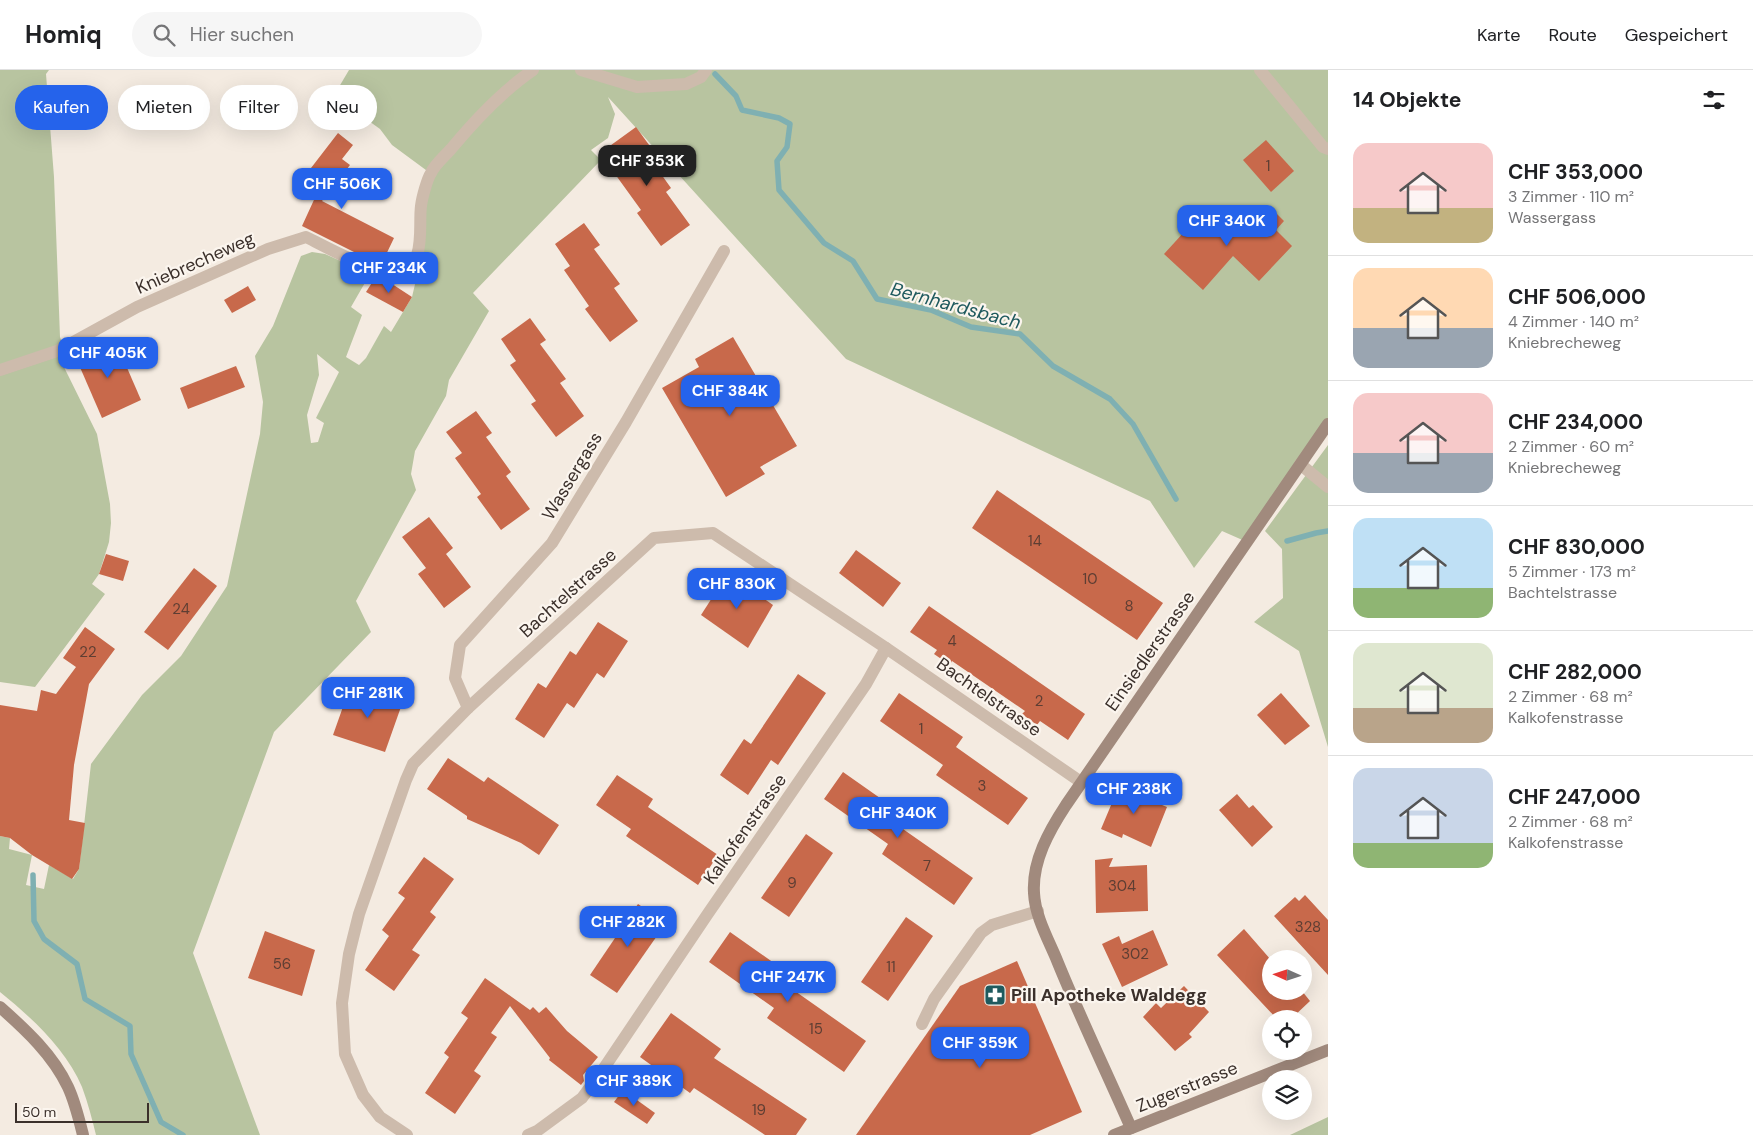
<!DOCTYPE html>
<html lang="de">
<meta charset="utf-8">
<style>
body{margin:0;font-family:"DM Sans",sans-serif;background:#f6f6f6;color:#202124;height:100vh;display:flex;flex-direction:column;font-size:19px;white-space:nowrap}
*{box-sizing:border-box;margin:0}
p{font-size:16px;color:#757577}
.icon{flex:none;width:28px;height:28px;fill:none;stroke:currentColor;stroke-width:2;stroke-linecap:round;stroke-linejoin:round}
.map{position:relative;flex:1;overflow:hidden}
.drawer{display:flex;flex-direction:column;background:#fff;width:425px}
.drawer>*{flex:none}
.top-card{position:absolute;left:15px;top:15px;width:475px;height:45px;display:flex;gap:10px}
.needle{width:32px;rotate:273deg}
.tools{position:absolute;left:1262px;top:880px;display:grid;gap:10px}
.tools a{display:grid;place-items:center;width:50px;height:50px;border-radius:50%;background:#fff;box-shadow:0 5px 20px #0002;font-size:25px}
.scale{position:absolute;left:15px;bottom:12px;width:134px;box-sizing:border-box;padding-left:5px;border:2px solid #3b302b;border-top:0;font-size:14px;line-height:18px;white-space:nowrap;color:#3b302b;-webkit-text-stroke:4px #fbf5ee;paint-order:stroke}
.price{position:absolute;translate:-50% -42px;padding:0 11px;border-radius:10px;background:#2563eb;color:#fff;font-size:16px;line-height:32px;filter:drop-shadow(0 1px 2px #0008)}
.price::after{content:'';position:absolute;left:50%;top:30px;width:15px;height:11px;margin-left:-8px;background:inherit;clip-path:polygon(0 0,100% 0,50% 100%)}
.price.on{background:#222;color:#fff}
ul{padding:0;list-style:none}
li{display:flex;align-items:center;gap:15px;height:125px;padding:0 25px}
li+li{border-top:1px solid #e0e0e0}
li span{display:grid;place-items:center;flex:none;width:140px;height:100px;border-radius:15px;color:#555}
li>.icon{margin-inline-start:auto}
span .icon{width:60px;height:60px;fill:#fffc;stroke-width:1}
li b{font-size:21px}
h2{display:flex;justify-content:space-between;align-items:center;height:60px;padding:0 25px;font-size:21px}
.chip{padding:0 18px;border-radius:22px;background:#fff;box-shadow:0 5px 20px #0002;font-size:18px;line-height:45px}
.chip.on{background:#2563eb;color:#fff}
header{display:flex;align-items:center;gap:30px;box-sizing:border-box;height:70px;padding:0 25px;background:#fff;border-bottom:1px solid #e0e0e0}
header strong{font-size:24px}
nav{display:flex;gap:28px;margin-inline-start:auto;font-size:18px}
.search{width:350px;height:45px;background:#f6f6f6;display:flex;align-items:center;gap:12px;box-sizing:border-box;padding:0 18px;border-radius:28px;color:#757577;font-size:19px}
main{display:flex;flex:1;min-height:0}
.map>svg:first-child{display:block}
.green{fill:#b8c4a0;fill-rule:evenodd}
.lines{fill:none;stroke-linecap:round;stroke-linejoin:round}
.stream{stroke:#7fb0b2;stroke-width:5.5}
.building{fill:#c8694b}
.street{stroke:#cdbbac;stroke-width:12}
.secondary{stroke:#a18a7d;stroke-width:12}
.labels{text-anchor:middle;stroke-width:4.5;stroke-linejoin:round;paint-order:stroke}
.number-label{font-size:15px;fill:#5e3e33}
.street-label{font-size:18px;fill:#3b302b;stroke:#fbf5ee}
.poi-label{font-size:18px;font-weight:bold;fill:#3b302b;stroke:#fbf5ee;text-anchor:start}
.water-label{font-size:19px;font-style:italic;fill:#1f5a5e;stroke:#fbf5ee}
</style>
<header>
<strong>Homiq</strong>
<div class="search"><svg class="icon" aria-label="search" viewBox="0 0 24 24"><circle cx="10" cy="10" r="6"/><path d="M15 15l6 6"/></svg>Hier suchen</div>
<nav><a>Karte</a><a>Route</a><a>Gespeichert</a></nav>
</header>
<main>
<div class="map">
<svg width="1328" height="1065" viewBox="0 0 1328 1065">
<rect width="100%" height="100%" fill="#f4ebe1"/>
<g class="green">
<path d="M0,0h49l-3,4 8,103 6,160 6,18 -4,8 35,71 13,70 1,19 -2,19 -10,32 -7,10 13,10 -70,93 -35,-5z"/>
<path d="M349,0h979v354l-81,118 -25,-11 -28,37 -44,-67 -304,-142 -238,-262 7,17 -7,24 -17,12 10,10 -128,133 16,18 -40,69 -3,16 -31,55 -4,23 5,16 -60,111 15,31 -97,100 -81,221 67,182h-164c-4,-16 -8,-32 -14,-48 -16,-38 -50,-69 -82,-95v-156l10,2 -1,11 23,6 -6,30 18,4 5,-24 24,14 6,-10 12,-105 51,-69 39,-39 46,-70 33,-152 3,-32 -8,-46 18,-30 28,-70 11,-4 13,2 45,20 -19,33 11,8 -16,42 13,8 7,-7 18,-32 7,6 21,-35 4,-17 -3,-8 8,-32 9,-67 -38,-28 -12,-16 -32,-23 -12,-14zM317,284l22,18 -23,46 8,5 -6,19 -7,1 -4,-28 12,-40z"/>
<path d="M1328,375v302l-29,-96 -45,-29 29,-24 -1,-49 -17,-18z"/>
<path d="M1328,1047v18h-38z"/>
</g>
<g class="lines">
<g class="stream">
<path d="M715,4l21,22 6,14 37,8 11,6 -3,23 -10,14 2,29 45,53 29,18 24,38 54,11 40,17 49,7 33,32 57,33 23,25 43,75"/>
<path d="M1287,471l29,-8 12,-2"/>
<path d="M33,805l1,46 10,18 33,25 8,35 45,27 1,28 30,68 22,13"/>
</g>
</g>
<g class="building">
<path d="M636,57l16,22 -6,4 25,35 -5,4 24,33 -29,21 -24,-33 4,-3 -26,-36 7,-4 -15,-22z"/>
<path d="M338,63l15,12 -11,14 8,6 -28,36 72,37 -12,25 -28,-11 -52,-26 22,-48 -13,-10z"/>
<path d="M1266,70l28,31 -23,21 -28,-32z"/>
<path d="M1206,138l16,14 10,-11 22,21 21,-20 9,9 -8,9 16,16 -33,35 -26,-25 -30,34 -39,-36z"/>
<path d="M584,153l16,22 -6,4 26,35 -6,4 24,33 -28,21 -25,-33 4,-3 -25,-36 6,-4 -15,-22z"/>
<path d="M375,208l11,2 26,17 -9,15 -37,-20z"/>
<path d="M248,216l8,14 -24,13 -8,-13z"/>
<path d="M530,248l16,22 -6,4 26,35 -6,4 24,33 -28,21 -25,-33 5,-3 -26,-36 6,-4 -15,-22z"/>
<path d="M733,267l64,109 -37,21 5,7 -39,23 -64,-109 37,-21 -4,-8z"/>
<path d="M115,270l26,60 -39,18 -26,-60z"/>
<path d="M236,296l9,21 -57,22 -8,-21z"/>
<path d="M476,341l16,22 -6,4 25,35 -5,4 24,33 -29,21 -24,-33 4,-3 -26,-36 7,-5 -16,-21z"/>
<path d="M997,420l166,113 -26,37 -165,-112z"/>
<path d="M429,447l24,31 -7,6 25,33 -27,21 -26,-34 8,-6 -24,-31z"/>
<path d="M856,480l45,33 -18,24 -44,-34z"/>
<path d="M106,484l23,7 -6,20 -24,-7z"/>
<path d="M194,498l23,18 -49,64 -24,-18z"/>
<path d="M728,503l45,32 -25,43 -47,-33z"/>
<path d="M929,536l156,108 -17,26 -28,-19 -3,4 -15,-11 3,-3 -73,-50 -2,4 -16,-11 3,-4 -27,-18z"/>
<path d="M598,552l30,19 -24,37 -7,-5 -23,35 -7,-5 -23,35 -29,-19 23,-36 8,5 24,-37 6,4z"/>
<path d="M85,557l30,22 -26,35 -15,81 -5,55 16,3 -6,46 -7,10 -40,-24 -22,-17 -10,-2v-131l37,6 4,-21 15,4 20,-27 -13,-9z"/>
<path d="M798,604l28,19 -48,72 -7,-5 -23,35 -28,-20 24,-36 7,5z"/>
<path d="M350,617l52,17 -17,48 -52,-17z"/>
<path d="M899,623l64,44 -7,10 72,51 -20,27 -72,-50 7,-10 -63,-44z"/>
<path d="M1281,623l29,33 -25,19 -28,-30z"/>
<path d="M448,688l36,24 4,-5 71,48 -20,30 -18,-12 -54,-24v-3l-40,-27z"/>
<path d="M843,702l64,45 -7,10 73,51 -19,27 -72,-51 6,-10 -64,-45z"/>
<path d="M617,705l36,24 -5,8 70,48 -20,30 -72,-49 5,-7 -35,-24z"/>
<path d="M1122,709l16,7 -3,8 32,13 -16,40 -28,-13 -1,4 -21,-9z"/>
<path d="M1237,724l12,14 4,-3 20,22 -21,20 -33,-37z"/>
<path d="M806,764l27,19 -44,64 -28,-19z"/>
<path d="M424,787l30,22 -24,33 6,5 -24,33 8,5 -26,36 -29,-21 24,-34 -7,-6 23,-32 -7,-5z"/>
<path d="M1113,788l-4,9 38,-2 1,46 -52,2 -1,-53z"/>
<path d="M1305,825l23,25v55l-54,-59 21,-19 4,4z"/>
<path d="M638,834l28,19 -49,70 -27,-18z"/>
<path d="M906,847l27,19 -45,65 -27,-19z"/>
<path d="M1244,859l27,31v31h31l8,10 -19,18h-14l-60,-64z"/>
<path d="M1153,860l15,35 -46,22 -20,-43 17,-8 3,8z"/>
<path d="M265,861l50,19 -13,46 -54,-18z"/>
<path d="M730,862l68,48 -6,9 74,52 -22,31 -77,-54 7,-10 -65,-46z"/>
<path d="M1017,891l65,151 -52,23h-174l104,-149z"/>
<path d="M485,908l45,32 3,-3 6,6 7,-6 21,24 31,26 -15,18 1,6 -3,4 -32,-25 1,-2 -40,-52 -19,27 6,4 -23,34 7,5 -26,38 -30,-21 24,-36 -5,-4 24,-35 -7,-5z"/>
<path d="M1184,916l25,26 -20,22 3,3 -17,14 -32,-34 13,-14 5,5z"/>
<path d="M671,943l50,36 -7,9 93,61 -11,16h-31l-71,-47 -4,5 -50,-36z"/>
<path d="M623,1020l32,23 -8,11 -33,-22z"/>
</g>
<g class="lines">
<g class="street">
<path d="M581,0l56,17 49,-3 15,-7 5,-7"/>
<path d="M1260,0l63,77 5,2"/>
<path d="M0,300l57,-19 80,-44 131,-58 38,-12c18,9 71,38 88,36 34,-4 24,-45 27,-67 1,-8 6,-27 10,-33 4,-9 13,-16 20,-24 24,-29 50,-57 82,-79"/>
<path d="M1300,394l28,23"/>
<path d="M468,638l-13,-30 5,-33 92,-102 74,-121 98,-171"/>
<path d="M922,954l12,-25 47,-66 11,-8 46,-14"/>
<path d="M407,1065l-27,-18 -17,-22 -18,-41 -3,-51 7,-49 10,-40 47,-134 7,-16 55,-56 186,-170 59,-5 173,115 195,134"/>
<path d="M528,1065l9,-4 45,-33 20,-27 105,-156 159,-231 20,-36"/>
</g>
<g class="secondary">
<path d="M0,937c26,23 53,48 68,80 7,15 11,32 15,48"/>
<path d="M1131,1058c-25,-57 -52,-113 -75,-170 -9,-21 -21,-43 -22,-65 -2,-32 15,-62 32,-88l262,-381"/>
<path d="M1114,1065l214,-85"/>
</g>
</g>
<defs>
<g id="pharmacy-square" transform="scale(1.125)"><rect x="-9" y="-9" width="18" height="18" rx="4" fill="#1f5a5e" stroke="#fbf5ee"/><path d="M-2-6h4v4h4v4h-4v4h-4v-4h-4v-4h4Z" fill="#fff"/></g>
</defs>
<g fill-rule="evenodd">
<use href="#pharmacy-square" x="995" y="925"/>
</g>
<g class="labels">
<g class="number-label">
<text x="1268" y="101">1</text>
<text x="1035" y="476">14</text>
<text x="1090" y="514">10</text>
<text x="1129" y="541">8</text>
<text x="181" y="544">24</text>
<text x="952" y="576">4</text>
<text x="88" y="587">22</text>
<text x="1039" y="636">2</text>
<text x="921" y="664">1</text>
<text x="982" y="721">3</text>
<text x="927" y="801">7</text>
<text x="792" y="818">9</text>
<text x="1122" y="821">304</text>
<text x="1308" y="862">328</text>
<text x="1135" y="889">302</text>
<text x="282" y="899">56</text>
<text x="891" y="902">11</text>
<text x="816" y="964">15</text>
<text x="759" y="1045">19</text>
</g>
<g class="street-label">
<text transform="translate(195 193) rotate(-24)" y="6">Kniebrecheweg</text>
<text transform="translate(572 406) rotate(-59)" y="6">Wassergass</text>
<text transform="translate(568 523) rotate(-42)" y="6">Bachtelstrasse</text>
<text transform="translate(1150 581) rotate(-55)" y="6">Einsiedlerstrasse</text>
<text transform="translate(989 627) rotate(35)" y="6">Bachtelstrasse</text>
<text transform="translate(745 759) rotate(-55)" y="6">Kalkofenstrasse</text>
<text transform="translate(1187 1017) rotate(-22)" y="6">Zugerstrasse</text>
</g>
<g class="poi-label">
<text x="1011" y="931">Pill Apotheke Waldegg</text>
</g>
<g class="water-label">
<text transform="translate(956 235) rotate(15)" y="7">Bernhardsbach</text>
</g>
</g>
</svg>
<div class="tools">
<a><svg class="needle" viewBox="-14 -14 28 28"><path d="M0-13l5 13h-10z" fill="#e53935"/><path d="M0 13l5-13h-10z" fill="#757577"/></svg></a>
<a><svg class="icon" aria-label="locate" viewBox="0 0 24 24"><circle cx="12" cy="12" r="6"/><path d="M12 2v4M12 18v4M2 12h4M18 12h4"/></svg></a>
<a><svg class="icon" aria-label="layers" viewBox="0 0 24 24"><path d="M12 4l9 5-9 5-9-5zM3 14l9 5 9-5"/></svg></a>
</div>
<div class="scale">50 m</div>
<b class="price on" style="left:647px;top:117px">CHF 353K</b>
<b class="price" style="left:342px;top:140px">CHF 506K</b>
<b class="price" style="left:1227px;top:177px">CHF 340K</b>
<b class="price" style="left:389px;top:224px">CHF 234K</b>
<b class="price" style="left:108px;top:309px">CHF 405K</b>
<b class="price" style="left:730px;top:347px">CHF 384K</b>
<b class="price" style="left:737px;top:540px">CHF 830K</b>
<b class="price" style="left:368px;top:649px">CHF 281K</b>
<b class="price" style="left:1134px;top:745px">CHF 238K</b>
<b class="price" style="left:898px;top:769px">CHF 340K</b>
<b class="price" style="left:628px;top:878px">CHF 282K</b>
<b class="price" style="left:788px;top:933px">CHF 247K</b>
<b class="price" style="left:980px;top:999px">CHF 359K</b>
<b class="price" style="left:634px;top:1037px">CHF 389K</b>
<div class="top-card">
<a class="chip on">Kaufen</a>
<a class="chip">Mieten</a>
<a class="chip">Filter</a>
<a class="chip">Neu</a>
</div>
</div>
<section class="drawer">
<h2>14 Objekte<svg class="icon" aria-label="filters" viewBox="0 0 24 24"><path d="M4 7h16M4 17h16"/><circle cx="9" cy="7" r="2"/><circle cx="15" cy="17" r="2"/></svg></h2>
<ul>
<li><span style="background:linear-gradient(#f6c9c9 65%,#c2b280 0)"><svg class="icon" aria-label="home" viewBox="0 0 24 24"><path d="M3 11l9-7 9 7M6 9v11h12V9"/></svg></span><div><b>CHF 353,000</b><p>3 Zimmer · 110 m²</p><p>Wassergass</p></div></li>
<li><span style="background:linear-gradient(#ffd9b3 60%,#9aa5b1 0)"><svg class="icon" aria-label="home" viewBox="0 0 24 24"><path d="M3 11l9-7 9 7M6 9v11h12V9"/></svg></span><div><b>CHF 506,000</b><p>4 Zimmer · 140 m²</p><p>Kniebrecheweg</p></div></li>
<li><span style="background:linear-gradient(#f6c9c9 60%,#9aa5b1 0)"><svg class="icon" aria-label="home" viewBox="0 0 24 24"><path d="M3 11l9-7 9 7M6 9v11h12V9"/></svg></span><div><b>CHF 234,000</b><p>2 Zimmer · 60 m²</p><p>Kniebrecheweg</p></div></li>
<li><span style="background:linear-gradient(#bfe0f5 70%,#8fb573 0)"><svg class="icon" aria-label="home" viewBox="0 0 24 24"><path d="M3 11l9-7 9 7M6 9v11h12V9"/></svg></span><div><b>CHF 830,000</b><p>5 Zimmer · 173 m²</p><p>Bachtelstrasse</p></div></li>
<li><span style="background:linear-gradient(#dfe7d0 65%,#b9a48a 0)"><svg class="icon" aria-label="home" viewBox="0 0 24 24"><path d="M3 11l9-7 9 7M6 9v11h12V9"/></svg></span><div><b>CHF 282,000</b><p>2 Zimmer · 68 m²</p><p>Kalkofenstrasse</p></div></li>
<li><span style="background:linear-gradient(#c9d6e8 75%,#8fb573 0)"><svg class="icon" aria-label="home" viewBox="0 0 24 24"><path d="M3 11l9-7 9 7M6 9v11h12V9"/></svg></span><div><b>CHF 247,000</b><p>2 Zimmer · 68 m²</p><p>Kalkofenstrasse</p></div></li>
</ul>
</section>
</main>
